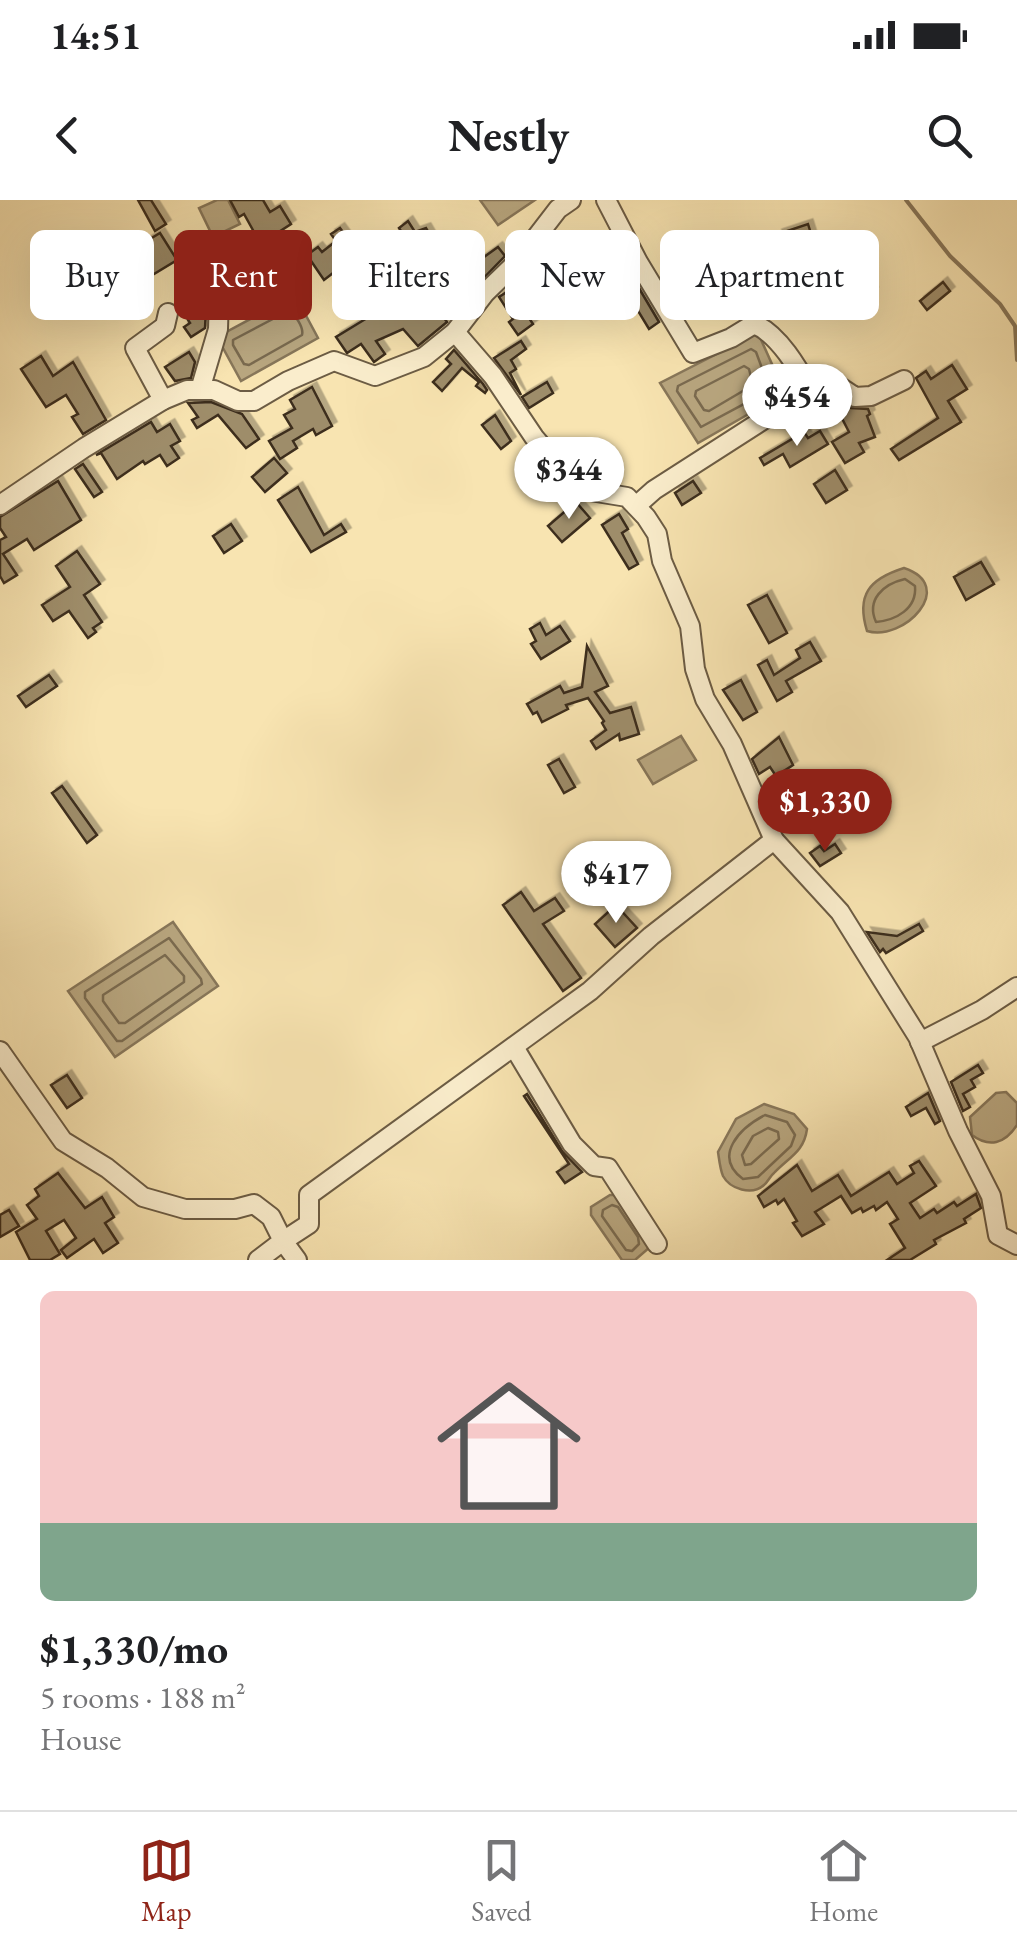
<!DOCTYPE html>
<meta charset="utf-8">
<style>
body{margin:0;font-family:"EB Garamond",serif;background:#f2f2f2;color:#202124;height:100vh;display:flex;flex-direction:column;font-size:38px;white-space:nowrap}
*{box-sizing:border-box;margin:0}
p{font-size:32px;color:#757577}
.icon{flex:none;width:55px;height:55px;fill:none;stroke:currentColor;stroke-width:2;stroke-linecap:round;stroke-linejoin:round}
.map{position:relative;height:1060px;overflow:hidden}
.drawer{display:flex;flex-direction:column;background:#fff;flex:1}
.drawer>*{flex:none}
.guide{position:absolute;left:30px;top:30px;width:958px;height:90px;display:flex;gap:20px}
.price{position:absolute;translate:-50% -85px;padding:0 22px;border-radius:35px;background:#fff;color:#222;font-size:32px;line-height:65px;filter:drop-shadow(0 2px 5px #0008)}
.price::after{content:'';position:absolute;left:50%;top:60px;width:30px;height:22px;margin-left:-15px;background:inherit;clip-path:polygon(0 0,100% 0,50% 100%)}
.price.current{background:#8f2418;color:#fff}
ul{padding:0;list-style:none}
li{display:grid;align-content:center;gap:20px;height:530px;padding:0 40px}
li+li{border-top:2px solid #e0e0e0}
li span{display:grid;place-items:center;height:310px;border-radius:15px;color:#555}
li>.icon{margin-inline-start:auto}
span .icon{width:180px;height:180px;fill:#fffc;stroke-width:1}
li b{font-size:42px}
.pill{padding:0 35px;border-radius:15px;background:#fff;box-shadow:0 10px 40px #0002;font-size:35px;line-height:90px}
.pill.current{background:#8f2418;color:#fff}
.status{display:flex;justify-content:space-between;align-items:center;height:70px;padding:0 50px;background:#fff;direction:ltr}
.status svg{height:28px;fill:currentColor}
header{display:flex;justify-content:space-between;align-items:center;height:130px;padding:0 40px;background:#fff;font-size:45px;font-weight:700}
.tab-bar{display:flex;justify-content:space-around;align-items:center;height:140px;border-top:2px solid #e0e0e0;background:#fff;font-size:28px;color:#757577}
.tab-bar a{display:grid;justify-items:center;gap:5px}
.tab-bar .current{color:#8f2418}
.map>svg:first-child{display:block}
.water{fill:#b8a67f;stroke:#877659;stroke-width:2.5}
.lines{fill:none;stroke-linecap:round;stroke-linejoin:round}
.shore{stroke:#7a6a4f;stroke-width:2.5}
.stream{stroke:#877659;stroke-width:4}
.building{fill:#9e8d6b;stroke:#3d2e1f;stroke-width:2.5;filter:url(#shadow)}
.minor-casing{stroke:#6c5c44;stroke-width:22}
.minor{stroke:#faedcc;stroke-width:18}
</style>
<div class="status"><b>14:51</b><svg viewBox="0 0 49 12"><path d="M0 12V9h3v3zM5 12V6h3v6zM10 12V3h3v9zM15 12V0h3v12zM26 1h20v11H26zM47 4h2v5h-2z"/></svg></div>
<header><svg class="icon" aria-label="back" viewBox="0 0 24 24"><path d="M15 5l-7 7 7 7"/></svg>Nestly<svg class="icon" aria-label="search" viewBox="0 0 24 24"><circle cx="10" cy="10" r="6"/><path d="M15 15l6 6"/></svg></header>
<div class="map">
<svg width="1017" height="1060" viewBox="0 0 1017 1060">
<defs>
<filter id="shadow"><feDropShadow dx="4.5" dy="-4.5" stdDeviation="0" flood-color="#0004"/></filter>
</defs>
<rect width="100%" height="100%" fill="#f8e4b1"/>
<filter id="stains"><feTurbulence type="fractalNoise" baseFrequency=".002" numOctaves="4"/><feColorMatrix values="0 0 0 0 .2 0 0 0 0 .09 0 0 0 0 .02 0 0 0 .5 -.17"/></filter>
<radialGradient id="worn" r=".72"><stop offset=".6" stop-color="#630" stop-opacity="0"/><stop offset="1" stop-color="#630" stop-opacity=".3"/></radialGradient>
<g class="water">
<path d="M217,0h11l12,24 -27,13 -14,-29z"/>
<path d="M480,0h55l-37,25z"/>
<path d="M295,95l23,43 -77,43 -24,-44z"/>
<path d="M758,133l27,60 -87,50 -38,-60z"/>
<path d="M904,368c54,18 0,74 -37,63 -11,-36 2,-52 37,-63z"/>
<path d="M681,536l15,24 -43,24 -15,-24z"/>
<path d="M173,722l45,64 -103,71 -47,-66z"/>
<path d="M1006,892l11,11v22c-12,19 -28,23 -45,10l-2,-18 26,-24z"/>
<path d="M764,904l30,10 13,15c-3,23 -18,28 -33,44 -4,3 -6,9 -10,12 -12,11 -34,4 -41,-9 -3,-7 -4,-18 -5,-24l18,-33z"/>
<path d="M610,995h8l32,52 -15,13h-13l-31,-45v-8z"/>
</g>
<g class="lines">
<g class="shore">
<path d="M288,111c7,2 16,17 14,24l-53,30 -5,-1 -11,-19v-5z"/>
<path d="M751,149l5,3 14,38 -69,37 -24,-36 1,-5z"/>
<path d="M744,166l5,3 4,16 -44,26 -5,-1 -9,-14 1,-5z"/>
<path d="M905,379l10,7c2,23 -19,34 -39,36 -10,-22 7,-38 29,-43z"/>
<path d="M169,738l32,41 1,5 -80,57h-5l-32,-43v-6z"/>
<path d="M165,755l19,21v6l-59,41h-6l-16,-22v-6z"/>
<path d="M765,915l22,7 8,13 -4,11 -33,31 -15,2c-31,-23 -3,-51 22,-64z"/>
<path d="M768,928l10,4 1,7 -28,25 -6,1 -3,-10 11,-19z"/>
<path d="M612,1005l6,2 20,30 1,7 -7,7 -6,-1 -24,-34 1,-6z"/>
</g>
<path class="stream" d="M906,0l44,56 50,48 15,22 2,34"/>
</g>
<g class="building">
<path d="M138,0h13l15,24 -11,7z"/>
<path d="M230,0h33l7,12 10,-6 11,18 -37,24 7,10 -16,13 -19,-28 9,-6 3,5 16,-10 -10,-18 -5,3z"/>
<path d="M408,21l7,11 11,-4 18,31 22,-14 11,17 21,-15 7,9 -36,37 -4,-4 -9,9 -21,-21 -21,12 -4,-7 16,-10 -11,-18 -7,4 -6,-10 7,-4 -10,-16z"/>
<path d="M808,24l4,13 -29,9 -5,-12z"/>
<path d="M340,28l11,15 -13,9 10,15 35,-22 10,16 -15,8 13,18 -19,16 -27,-31 -3,6 -9,-5 -9,7 -17,-25 11,-8 4,5 14,-11 -5,-7z"/>
<path d="M160,33l17,27 -28,17 -17,-27z"/>
<path d="M838,51l7,16 -17,7 -7,-16z"/>
<path d="M856,66l17,25 -14,8 -15,-25z"/>
<path d="M535,74l16,26 -24,15 6,9 -15,11 -9,-13 4,-3 -14,-22z"/>
<path d="M633,78l26,44 -10,7 -20,-33 8,-5 -7,-11z"/>
<path d="M943,82l7,9 -23,19 -7,-9z"/>
<path d="M415,100l8,12 11,-8 13,18 -29,24 -15,-17 -27,12 9,13 -11,8 -13,-18 -14,9 -11,-16 36,-22 23,-10 3,7z"/>
<path d="M206,109l-1,19 -14,9 -7,-10 6,-4 -2,-3z"/>
<path d="M521,141l5,8 -15,11 5,9 -6,4 11,22 -27,-37z"/>
<path d="M454,150l29,34 4,6 -2,3 -9,-7 3,-4 -17,-14 -20,23 -9,-9 18,-18 -5,-5z"/>
<path d="M189,152l6,10 -4,16 -16,3 -10,-14z"/>
<path d="M41,156l12,20 20,-14 33,58 -23,14 -11,-17 6,-3 -12,-19 -20,12 -25,-38z"/>
<path d="M952,165l15,24 -19,12 13,21 -62,38 -8,-11 47,-31 -22,-40 10,-7 5,8z"/>
<path d="M547,182l6,11 -24,15 -7,-11z"/>
<path d="M312,187l20,39 -16,9 -3,-6 -20,12 4,7 -17,11 -11,-18 23,-13 -8,-13 11,-6 -5,-9z"/>
<path d="M837,200l14,8 17,1 2,5 -3,2 8,21 -16,6 5,9 -19,11 -13,-21 17,-10 -16,-31z"/>
<path d="M211,202l31,12 17,25 -13,9 -28,-33 -21,13 -5,-8 6,-3 -10,-14z"/>
<path d="M495,215l16,26 -10,8 -19,-24z"/>
<path d="M151,222l6,10 13,-8 10,17 -9,5 8,12 -12,8 -7,-11 -15,9 -2,-3 -26,18 -16,-26 -5,2z"/>
<path d="M820,231l8,13 -38,23 -7,-13 -19,11 -4,-7 44,-26 4,6z"/>
<path d="M274,258l13,15 -22,19 -13,-15z"/>
<path d="M83,264l19,28 -8,5 -19,-28z"/>
<path d="M835,270l12,20 -21,13 -12,-19z"/>
<path d="M58,281l23,39 -47,30 -7,-11 -24,15 14,21 -13,8 -4,-7v-36l6,-3 -6,-9v-11z"/>
<path d="M693,281l8,12 -19,12 -7,-12z"/>
<path d="M298,287l26,48 17,-11 5,8 -35,20 -33,-52z"/>
<path d="M576,302l14,16 -28,24 -14,-16z"/>
<path d="M619,314l9,15 -6,4 16,31 -9,5 -27,-44z"/>
<path d="M231,324l11,17 -18,12 -11,-17z"/>
<path d="M77,351l23,33 -16,11 18,27 -9,6 3,4 -8,6 -19,-27 -16,10 -11,-16 28,-18 -14,-21z"/>
<path d="M981,362l13,22 -28,16 -12,-23z"/>
<path d="M767,395l20,38 -18,10 -21,-38z"/>
<path d="M540,423l6,12 14,-9 10,15 -29,18 -10,-15 5,-3 -6,-12z"/>
<path d="M810,442l11,19 -35,20 6,11 -15,9 -19,-36 9,-5 7,15 26,-17 -4,-8z"/>
<path d="M587,446l21,40 -13,6 15,21 21,-6 8,27 -19,6 -1,-6 -23,15 -5,-8 15,-11 -4,-7 2,-2 -16,-23 -22,7 2,4 -26,13 -5,-10 -4,2 -6,-10 33,-18 4,7 18,-6z"/>
<path d="M49,475l8,11 -31,21 -8,-11z"/>
<path d="M741,480l16,32 -14,8 -20,-30z"/>
<path d="M779,537l14,28 -17,11 -6,-9 -11,7 -7,-15z"/>
<path d="M559,559l16,28 -11,6 -16,-28z"/>
<path d="M62,586l35,49 -10,8 -35,-50z"/>
<path d="M835,644l6,9 -21,13 -10,-13 10,-7 4,5z"/>
<path d="M521,692l13,19 21,-13 9,13 -21,13 38,54 -18,13 -60,-86z"/>
<path d="M616,705l21,23 -22,19 -20,-23z"/>
<path d="M919,724l4,7 -37,22 -3,-4 -3,3 -13,-20 30,4z"/>
<path d="M978,865l5,8 -12,7 4,7 -12,7 7,13 -7,4 -12,-29z"/>
<path d="M67,875l15,23 -15,10 -16,-23z"/>
<path d="M928,893l12,28 -5,3 -9,-16 -15,8 -5,-9z"/>
<path d="M527,894l35,57 20,21 -17,11 -8,-11 12,-8 -45,-68z"/>
<path d="M919,961l17,25 -26,17 10,15 14,-9 3,4 17,-11 3,4 19,-12 5,14 -17,11 2,4 -32,17 2,4 -26,16h-23l18,-12 -15,-24 8,-5 -11,-17 -11,8 -2,-4 -11,6 -2,-4 -9,5 -11,-17 -26,16 9,12 -22,12 -9,-13 4,-2 -13,-22 -6,5 -2,-4 -12,7 -6,-11 39,-31 15,26 26,-16 13,21 38,-24 8,12 17,-11 -4,-7z"/>
<path d="M58,973l27,35 17,-11 12,20 -9,6 13,20 -15,10 -9,-14 -27,19 -6,-8 15,-12 -12,-18 -18,11 14,23 -10,6h-20l-14,-28 21,-13 -10,-14 12,-9 -4,-7z"/>
<path d="M9,1010l10,16 -19,11v-22z"/>
</g>
<g class="lines">
<g class="minor-casing">
<g id="minor">
<path d="M606,0l32,62 55,91 38,-15 23,-14c25,10 45,46 58,69"/>
<path d="M455,132l38,44 41,61 34,40 16,13 43,7 19,20 11,17 5,27 28,65 5,43 10,30 27,45 42,96"/>
<path d="M200,190l18,-61 1,-32 -15,-42"/>
<path d="M163,200l-28,-52 30,-22 3,-13"/>
<path d="M0,305l84,-57 79,-48 24,-10h27l24,11h16l34,-20 46,-20 41,15 49,-19 31,-25 30,-39 33,-32 40,-52 13,-9"/>
<path d="M636,306l18,-16 148,-95 38,-8 15,10 16,-1 33,-16"/>
<path d="M920,842l62,-32 35,-23"/>
<path d="M514,847l58,97 22,22 14,2 49,76"/>
<path d="M0,851l63,90 44,27 36,29 42,12h50l19,-5 17,13 12,24 -25,19"/>
<path d="M297,1060l-14,-19 26,-17v-29l281,-204 61,-55 123,-96 66,72 78,125 40,94 33,65 7,39 19,10"/>
</g>
</g>
<use href="#minor" class="minor"/>
</g>
<rect width="100%" height="100%" filter="url(#stains)"/>
<rect width="100%" height="100%" fill="url(#worn)"/>
</svg>
<b class="price" style="left:797px;top:249px">$454</b>
<b class="price" style="left:569px;top:322px">$344</b>
<b class="price current" style="left:825px;top:654px">$1,330</b>
<b class="price" style="left:616px;top:726px">$417</b>
<div class="guide">
<a class="pill">Buy</a>
<a class="pill current">Rent</a>
<a class="pill">Filters</a>
<a class="pill">New</a>
<a class="pill">Apartment</a>
</div>
</div>
<section class="drawer">
<ul>
<li><span style="background:linear-gradient(#f6c9c9 75%,#7fa58c 0)"><svg class="icon" aria-label="home" viewBox="0 0 24 24"><path d="M3 11l9-7 9 7M6 9v11h12V9"/></svg></span><div><b>$1,330/mo</b><p>5 rooms · 188 m²</p><p>House</p></div></li>
</ul>
</section>
<nav class="tab-bar">
<a class="current"><svg class="icon" aria-label="map" viewBox="0 0 24 24"><path d="M3 6l6-2 6 2 6-2v14l-6 2-6-2-6 2zM9 4v14M15 6v14"/></svg>Map</a>
<a><svg class="icon" aria-label="saved" viewBox="0 0 24 24"><path d="M7 4h10v16l-5-4-5 4z"/></svg>Saved</a>
<a><svg class="icon" aria-label="home" viewBox="0 0 24 24"><path d="M3 11l9-7 9 7M6 9v11h12V9"/></svg>Home</a>
</nav>
